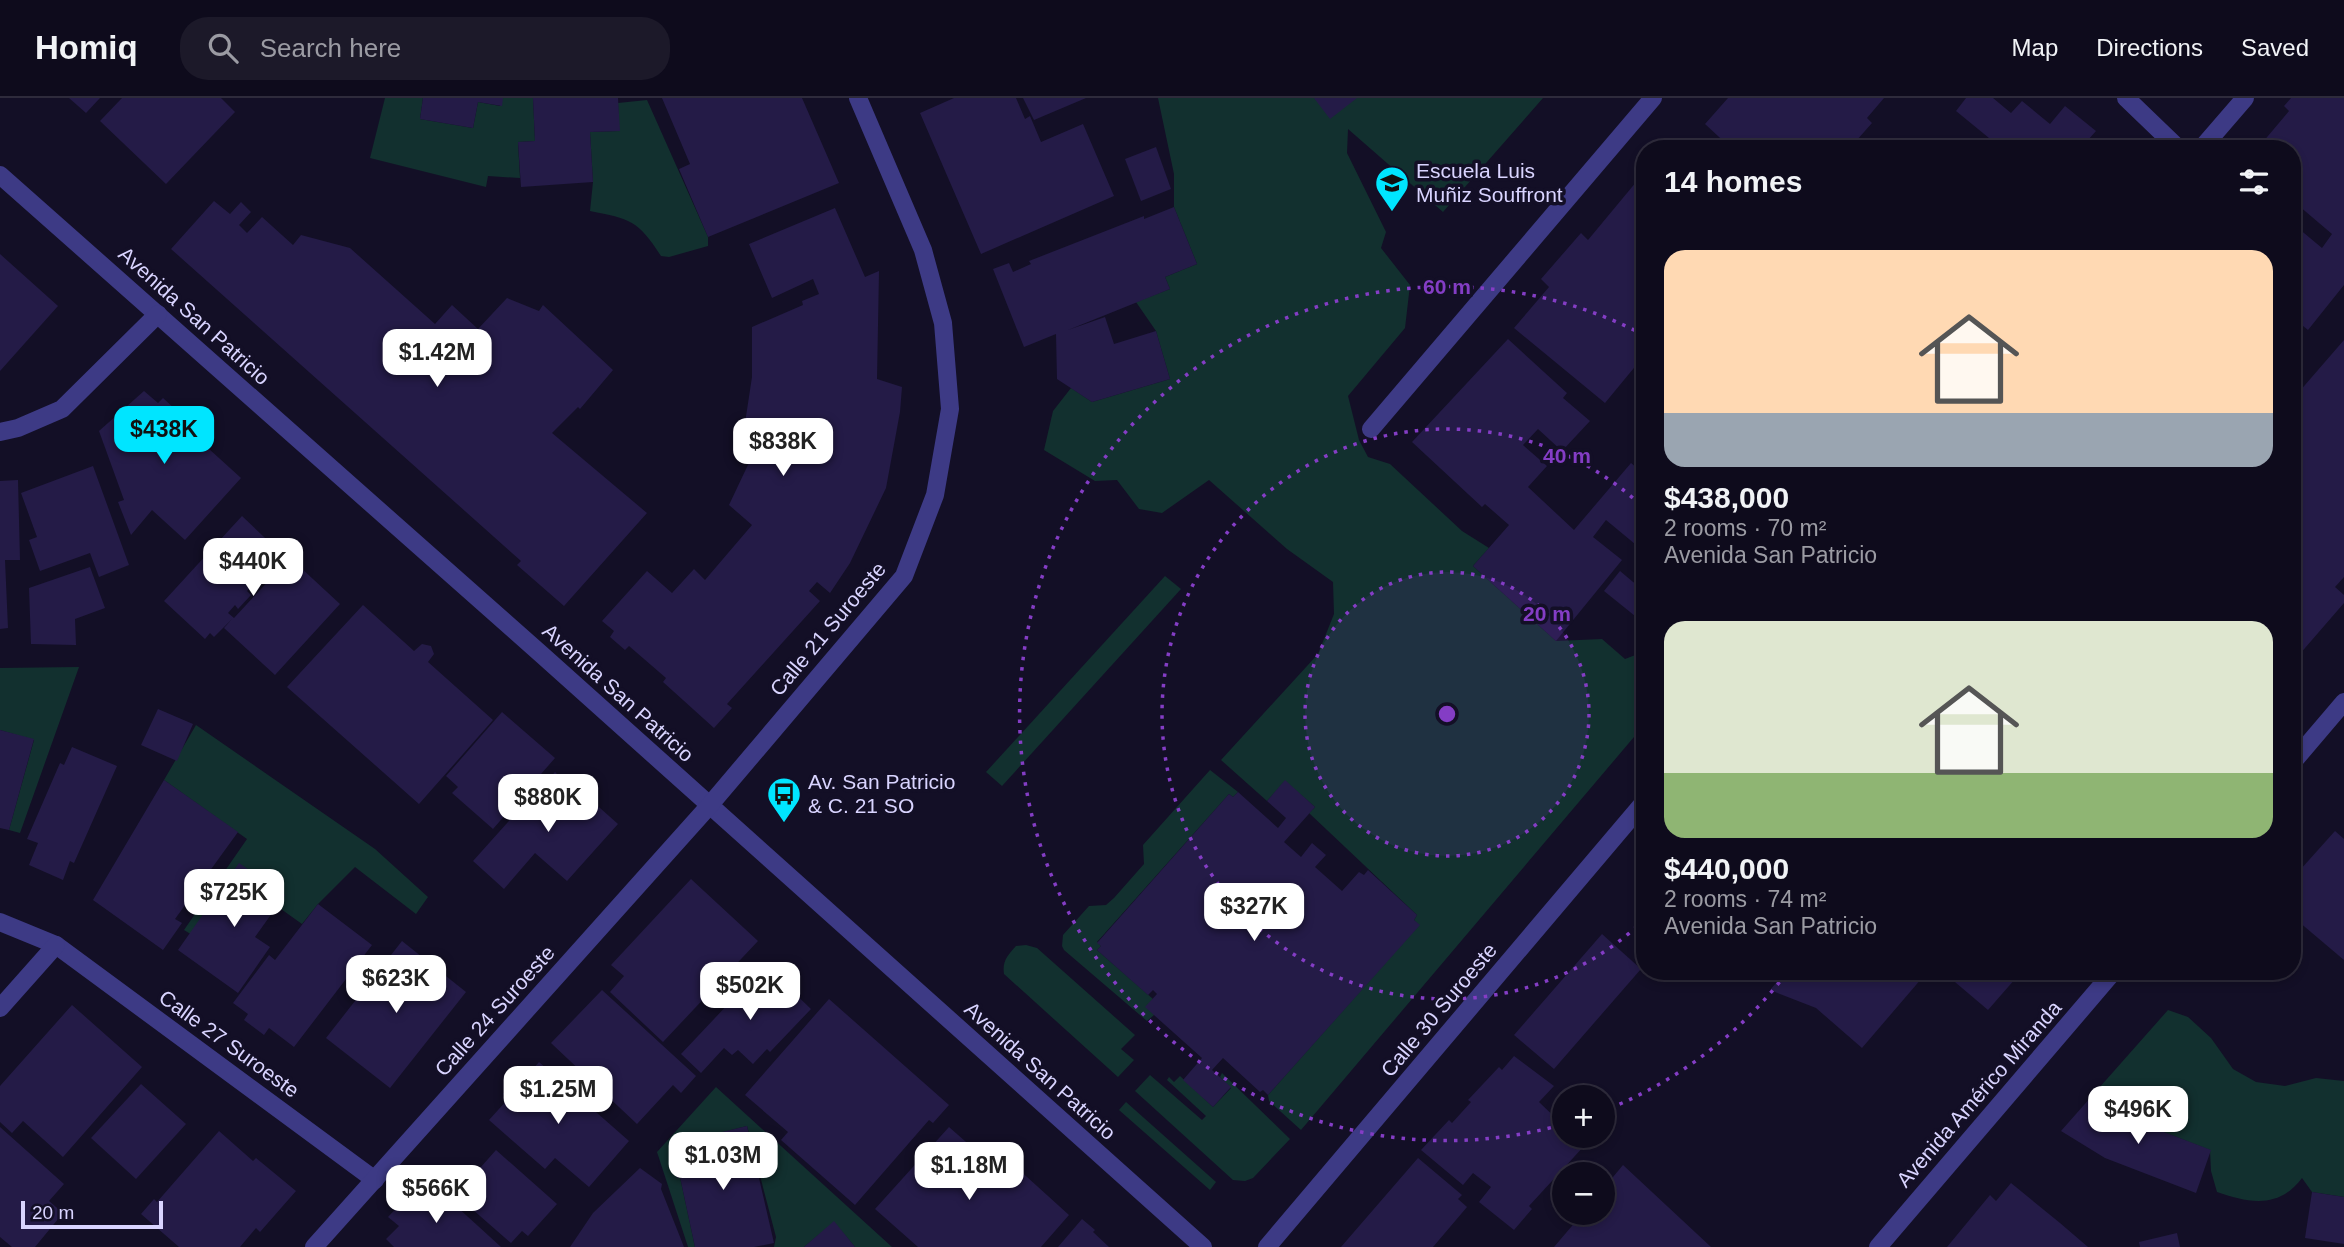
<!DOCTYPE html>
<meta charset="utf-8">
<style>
body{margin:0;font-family:Helvetica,sans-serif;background:#1c1929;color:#f1f3f6;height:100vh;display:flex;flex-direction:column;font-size:26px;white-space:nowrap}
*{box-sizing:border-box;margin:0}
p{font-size:23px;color:#9b9ba3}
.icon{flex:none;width:38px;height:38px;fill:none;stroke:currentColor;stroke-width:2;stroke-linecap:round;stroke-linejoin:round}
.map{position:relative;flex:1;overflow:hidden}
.sheet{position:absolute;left:1636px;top:42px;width:665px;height:840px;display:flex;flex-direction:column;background:#0e0b1c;border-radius:28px;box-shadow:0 4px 10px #0003,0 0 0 2px #2e2b3b}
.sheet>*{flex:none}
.buttons{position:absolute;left:1552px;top:987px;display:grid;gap:14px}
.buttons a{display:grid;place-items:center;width:63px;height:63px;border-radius:50%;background:#0e0b1c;box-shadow:0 4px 10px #0003,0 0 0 2px #2e2b3b;font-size:35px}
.scale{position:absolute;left:21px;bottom:18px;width:142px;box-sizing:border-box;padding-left:7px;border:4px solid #d9d4ff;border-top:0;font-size:19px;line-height:24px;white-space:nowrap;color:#d9d4ff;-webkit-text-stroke:5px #130f26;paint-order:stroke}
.price{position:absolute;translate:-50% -60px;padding:0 16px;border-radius:14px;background:#fff;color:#222;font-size:23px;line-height:46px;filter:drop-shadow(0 2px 4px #0008)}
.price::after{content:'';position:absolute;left:50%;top:42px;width:21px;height:16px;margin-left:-10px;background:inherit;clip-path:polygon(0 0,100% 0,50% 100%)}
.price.selected{background:#00e5ff;color:#111}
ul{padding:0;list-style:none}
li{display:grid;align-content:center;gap:14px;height:371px;padding:0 28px}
li span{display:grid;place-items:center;height:217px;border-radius:21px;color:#555}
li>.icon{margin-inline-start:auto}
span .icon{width:126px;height:126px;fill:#fffc;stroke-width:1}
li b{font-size:30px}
h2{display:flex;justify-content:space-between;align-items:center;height:84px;padding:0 28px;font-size:30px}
header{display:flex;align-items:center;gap:42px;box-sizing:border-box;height:98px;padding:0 35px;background:#0e0b1c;border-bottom:2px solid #2e2b3b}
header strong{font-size:33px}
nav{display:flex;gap:38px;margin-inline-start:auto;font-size:24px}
.search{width:490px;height:63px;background:#1c1929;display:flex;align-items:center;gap:18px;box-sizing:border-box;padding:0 24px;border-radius:28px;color:#9b9ba3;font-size:26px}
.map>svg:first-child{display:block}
.green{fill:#12302f}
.building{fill:#241b47}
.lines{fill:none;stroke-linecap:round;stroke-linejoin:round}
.minor{stroke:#3d3a85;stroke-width:18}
.ring{fill:none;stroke:#843dc5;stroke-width:3.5;stroke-dasharray:3.5 7}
.labels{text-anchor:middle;stroke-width:7;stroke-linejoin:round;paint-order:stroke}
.poi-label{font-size:21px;fill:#d9d4ff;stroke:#130f26;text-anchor:start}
.street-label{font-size:21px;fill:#d9d4ff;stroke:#130f26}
.centre{fill:#843dc5;stroke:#130f26;stroke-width:3.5}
.ring-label{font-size:21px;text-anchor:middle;font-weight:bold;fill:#843dc5;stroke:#130f26;stroke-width:7;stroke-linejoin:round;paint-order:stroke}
</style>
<header>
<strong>Homiq</strong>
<div class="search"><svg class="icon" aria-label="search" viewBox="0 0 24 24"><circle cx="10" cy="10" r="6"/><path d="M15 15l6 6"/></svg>Search here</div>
<nav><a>Map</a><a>Directions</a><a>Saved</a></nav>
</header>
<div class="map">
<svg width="2344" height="1149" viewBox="0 0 2344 1149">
<rect width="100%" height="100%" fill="#130f26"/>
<g class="green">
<path d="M385,0h38l-3,21 53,9 5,-26 22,4 2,-8h31l2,43 -17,1 2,36 -32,-2 -2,11 -116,-29z"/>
<path d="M1158,0h385l-100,114 -95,-83 -1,24 39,79 -5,16 29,37 -5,43 -57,68 11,44 9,17 22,7 72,67 27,17 -16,18 83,75 46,-2 23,20 13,-5 7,6v64l-344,406 -32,-29 -1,-6 151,-170 -5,-5 3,-5 -108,-102 6,-6 -30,-26 -18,20 -46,-41 97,-106 16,-40 -1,-32 -46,-33 -78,-69 -47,33 -23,-4 -22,-29 -22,1 -51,-31 9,-39 18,-23 21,14 78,-23 -14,-48 -20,-29 34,-13 -5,-12 32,-13 -23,-57v-33z"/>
<path d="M647,2l61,137v9l-39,11 -8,-1c-23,-36 -31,-37 -71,-45l3,-29 -3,-50 29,-1 -1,-28z"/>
<path d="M1165,478l16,13 -179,197 -16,-14z"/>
<path d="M79,569l-59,166 -11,-3 25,-90 -34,-10v-62z"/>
<path d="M196,627l179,124 53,48 -12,17 -61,-47 -37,37 -16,20 -66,-47 -42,59 -10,-6 63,-91 -83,-59z"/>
<path d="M1210,672l28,22 -5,5 -4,-3 -132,148 4,4 -4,4 56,49 1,16 -7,6 -83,-71 -2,-4 1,-11 26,-29 17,-1 8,-7 30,-34 -1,-19z"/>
<path d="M1026,847l11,3 98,87 -14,14 13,11 -16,17 -114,-103c-2,-13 4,-19 12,-28z"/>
<path d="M2168,912l20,7 23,21 22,31 23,13 29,4 31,-8 28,3v116l-32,-5 -10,-14c-23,31 -53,25 -85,14l-6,-21 -1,-21 -80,-31 -39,-22z"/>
<path d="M1222,975l68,66 -37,39 -8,3 -12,-1 -98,-89 15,-16 52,45 4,-4 -39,-36 2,-3 5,5 6,-6 33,31 18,-19 -11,-11z"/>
<path d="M716,989l176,160h-37l-21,-25 -30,25h-30l2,-10 -29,-111 -28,7 1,5 -50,11 7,29 3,-1 15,70h-7l-31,-95z"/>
<path d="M1126,1004l90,80 -6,8 -91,-80z"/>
</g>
<g class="building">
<path d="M69,0h31l-14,15z"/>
<path d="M122,0h99l14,14 -69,72 -66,-63z"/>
<path d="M423,0h80l-1,8 -24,-4 -5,26 -53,-9z"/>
<path d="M533,0h85l2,33 -30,1 3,50 -72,5 -3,-45 17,-1z"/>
<path d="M662,0h140l37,85 -131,54 -29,-68 11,-5z"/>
<path d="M954,0h62l9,21 5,-3 11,26 42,-18 31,72 -133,58 -61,-141z"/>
<path d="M1023,0h63l-52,22z"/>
<path d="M1314,0h43l-27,21z"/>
<path d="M1728,0h156l-17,20 5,5 -23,26h-117l-27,-25z"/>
<path d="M1966,0h27l18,15 11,-12 28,23 15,-18 31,25 -16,18h-100l9,-11 -33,-27z"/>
<path d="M2291,0h53v187l-36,45 -16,-13v-94l30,25 10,-14 -40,-34v-51h-35l32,-38 -5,-5z"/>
<path d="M1156,49l15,42 -30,12 -16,-42z"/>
<path d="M1637,83l8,7v181l-7,-6 -33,40 -91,-75 35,-41 -8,-8 40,-46 7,7z"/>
<path d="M214,103l16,13 11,-12 10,10 -12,13 8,8 15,-16 31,28 8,-10 49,13 85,76 17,-19 26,24 29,-31 32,13 4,-6 70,65 -33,39 -2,-2 -26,26 95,80 -83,93 -47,-41 4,-4 -350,-312z"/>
<path d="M1174,109l23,57 -32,13 5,12 -102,41 37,-13 9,27 42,-13 14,48 -78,23 -35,-23 -1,-45 -32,13 -31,-78 16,-6 4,9 18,-8 -2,-3 115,-45v3z"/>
<path d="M835,110l30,69 14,-6 -2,108 25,8 -2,25 -14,76 -36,75 -20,30 -13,-11 -8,9 11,10 -93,103 5,4 -18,20 -51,-46 3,-4 -37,-32 -4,4 -15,-13 4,-6 -12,-10 45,-50 25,22 22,-24 11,11 47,-55 -23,-20 26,-55 -10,-4 4,-23h-4l7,-46v-50l51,-22 -1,-4 17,-7 -6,-15 -41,19 -23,-54z"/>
<path d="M0,156l58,52 -58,65z"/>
<path d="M1508,241l59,54 -4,5 27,23 -28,30 -24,-22 -15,16 24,21 -19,21 46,43 57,-67 14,12v56l-10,13 -29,-24 -13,17 29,23 -66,81 -83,-75 36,-41 -24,-21 -3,3 -70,-65z"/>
<path d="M2344,242v237l-9,10 9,8v8l-52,60v-263z"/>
<path d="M144,293l14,12 5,-5 39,36 -4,5 43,39 -56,62 -33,-30 -21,25 -13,-33 6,-2 -25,-69z"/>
<path d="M93,368l36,99 -30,12 -9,-24 -50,18 -11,-31 8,-3 -16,-44z"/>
<path d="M18,382l2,80h-15l3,68 -8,1v-148z"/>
<path d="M242,418l40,38 -35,37 4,4 -13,14 -3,-4 -7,8 6,5 53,-57 10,10 3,-4 40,37 -65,71 -51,-47 8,-9 -18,18 -4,-4 -5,6 -41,-38z"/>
<path d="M90,469l15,41 -30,11 1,26 -45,-1 -2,-56z"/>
<path d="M1620,473l25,21v32l-41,-33z"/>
<path d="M363,507l51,46 8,-7 9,2 3,8 -6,8 65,58 -74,84 -132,-117z"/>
<path d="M158,611l35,15 -16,37 -36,-16z"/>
<path d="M502,614l53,46 -62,71 -41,-36 6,-6 -12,-11z"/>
<path d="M0,632l34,9 -25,91 -9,-2z"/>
<path d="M72,649l45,19 -43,97 -4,-2 -7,19 -34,-15 9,-22 -11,-4 33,-76 4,2z"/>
<path d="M555,674l7,7 4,-4 18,15 -2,2 36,32 -51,57 -32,-28 -31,36 -31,-28 53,-59 8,7 13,-15 -6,-6z"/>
<path d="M164,682l74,52 -63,87 7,4 -19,27 -70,-50z"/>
<path d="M1285,682l30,27 -31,35 17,15 11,-14 14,12 -11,12 27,24 17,-19 5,3 4,-5 49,45 -3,5 6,5 -152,170 -5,-5 -3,2 -37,-34 -11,12 19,17 -18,20 -30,-27 19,-22 -57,-51 12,-13 -4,-4 -5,5 -51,-45 4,-4 -4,-3 132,-149 4,3 5,-5 40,36 8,-10 -19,-17z"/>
<path d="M2335,733l9,8v121l-52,-44v-37z"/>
<path d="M239,765l46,32 -30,42 15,10 -32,46 -60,-43z"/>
<path d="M691,781l67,62 -95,101 -53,-50 14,-16 -13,-11z"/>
<path d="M318,806l54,41 -78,102 -25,-19 -5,7 -20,-15 4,-6 -15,-11 36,-48 6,5z"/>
<path d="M1602,836l39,35 -87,100 -40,-34z"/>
<path d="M402,843l64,51 -76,96 -64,-50z"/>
<path d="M765,867l46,44 -41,43 -3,-3 -14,15 -15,-14 -6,5 -8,-7 -23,25 -20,-19z"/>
<path d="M1786,873h142l-66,77 -46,-40 -46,-18z"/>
<path d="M1942,873h80l-34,39z"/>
<path d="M602,892l94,86 -15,17 -8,-8 -36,39 -86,-81z"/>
<path d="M829,901l120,106 -16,18 -4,-3 -74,85 -74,-65 7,-8 -43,-37z"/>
<path d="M72,907l70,62 -79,90 -40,-36 -11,12 -12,-11v-36z"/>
<path d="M1514,958l40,30 -15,16 25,24v10h11l10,9 -56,61 3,3 -18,21 -35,-28 12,-15 -18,-14 -10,12 -42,-35 28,-30 3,3 19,-21 -3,-2 31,-33 3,3z"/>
<path d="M539,964l90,79 -40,46 -34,-29 -10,11 -56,-49 19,-21 -5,-5 11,-14 5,5z"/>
<path d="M141,986l45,40 -50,55 -45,-41z"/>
<path d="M2091,999l39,22 81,31 -15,43 -91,-35 -44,-27z"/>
<path d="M747,1028l27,117 -20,4h-59l-15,-70 -3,1 -7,-29 50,-11 -2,-5z"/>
<path d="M0,1029l64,57 -15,17 14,12 -28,34h-23l-12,-10z"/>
<path d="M949,1029l57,50 9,-11 54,49 -28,32h-123l-43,-38z"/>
<path d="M219,1033l34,30 3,-3 40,33 -36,41 -4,-4 -16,19h-61l-38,-33 13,-15 3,3z"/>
<path d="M496,1052l61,54 -29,32 -6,-5 -11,12 -55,-48z"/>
<path d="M1418,1060l44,37 -4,4 9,8 -34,40h-92z"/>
<path d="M1623,1067l88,82h-157l29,-34h20v-24z"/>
<path d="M640,1070l22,16 -1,5 23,58h-114l23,-34z"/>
<path d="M2011,1085l49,40 28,24h-141l43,-52 6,6z"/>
<path d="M434,1088l44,40 23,21h-107l-8,-8 13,-13 -11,-9 17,-18 9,8z"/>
<path d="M2312,1094l32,5v47l-39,-6z"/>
<path d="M1082,1121l13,11 -2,2 16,15h-51z"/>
<path d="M834,1123l21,26h-51z"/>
<path d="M2177,1135l3,14h-40l-1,-5z"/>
</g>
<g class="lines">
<g class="minor">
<path d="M2126,0l53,51"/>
<path d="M2201,51l44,-51"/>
<path d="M0,77l541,479 662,593"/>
<path d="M1371,331l282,-331"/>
<path d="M0,334l18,-4 44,-19 96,-95"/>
<path d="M2292,665l52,-61"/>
<path d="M0,824l56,23 319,235"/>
<path d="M0,910l56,-63"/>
<path d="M314,1149l395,-441 195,-230 31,-81 15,-86 -7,-86 -20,-73 -65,-152"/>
<path d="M1267,1149l378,-446"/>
<path d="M1878,1149l236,-276"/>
</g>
</g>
<circle cx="1447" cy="616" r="142" fill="#843dc5" fill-opacity=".12"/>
<g class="ring">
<circle cx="1447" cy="616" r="142"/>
<path d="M1645 821A285 285 0 1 1 1645 411"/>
<path d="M1786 876A427 427 0 0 1 1603 1013M1561 1027A427 427 0 1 1 1644 237"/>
</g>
<defs>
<g id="school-pin" transform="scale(1.75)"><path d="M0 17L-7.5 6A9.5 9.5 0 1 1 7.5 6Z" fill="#00e5ff" stroke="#130f26"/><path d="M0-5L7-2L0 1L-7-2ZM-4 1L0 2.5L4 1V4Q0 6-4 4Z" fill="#111"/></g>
<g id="bus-pin" transform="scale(1.75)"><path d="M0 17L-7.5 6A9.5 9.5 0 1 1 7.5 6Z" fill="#00e5ff" stroke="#130f26"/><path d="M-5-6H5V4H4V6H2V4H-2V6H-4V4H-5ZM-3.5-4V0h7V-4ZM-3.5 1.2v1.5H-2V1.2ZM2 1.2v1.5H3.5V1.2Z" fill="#111"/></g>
</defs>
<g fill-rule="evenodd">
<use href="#school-pin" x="1392" y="85"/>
<use href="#bus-pin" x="784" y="696"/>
</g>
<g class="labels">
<g class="poi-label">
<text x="1416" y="80">Escuela Luis<tspan x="1416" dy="24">Muñiz Souffront</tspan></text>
<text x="808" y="691">Av. San Patricio<tspan x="808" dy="24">&amp; C. 21 SO</tspan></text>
</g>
<g class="street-label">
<text transform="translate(194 218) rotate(42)" y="7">Avenida San Patricio</text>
<text transform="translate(828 531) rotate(-50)" y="7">Calle 21 Suroeste</text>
<text transform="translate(618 595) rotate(42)" y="7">Avenida San Patricio</text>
<text transform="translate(1439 912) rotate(-50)" y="7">Calle 30 Suroeste</text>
<text transform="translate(495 913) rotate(-48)" y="7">Calle 24 Suroeste</text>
<text transform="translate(229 946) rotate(36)" y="7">Calle 27 Suroeste</text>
<text transform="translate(1040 973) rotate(42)" y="7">Avenida San Patricio</text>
<text transform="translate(1979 996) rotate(-49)" y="7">Avenida Américo Miranda</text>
</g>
</g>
<circle cx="1447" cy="616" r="10" class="centre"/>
<g class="ring-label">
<text x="1447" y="196">60 m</text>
<text x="1567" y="365">40 m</text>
<text x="1547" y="523">20 m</text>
</g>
</svg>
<div class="buttons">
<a>+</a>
<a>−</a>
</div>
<div class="scale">20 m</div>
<b class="price" style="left:437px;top:291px">$1.42M</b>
<b class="price selected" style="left:164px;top:368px">$438K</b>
<b class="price" style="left:783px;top:380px">$838K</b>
<b class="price" style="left:253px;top:500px">$440K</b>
<b class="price" style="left:548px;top:736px">$880K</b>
<b class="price" style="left:234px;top:831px">$725K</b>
<b class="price" style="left:1254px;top:845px">$327K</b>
<b class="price" style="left:396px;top:917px">$623K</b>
<b class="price" style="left:750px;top:924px">$502K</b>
<b class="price" style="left:558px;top:1028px">$1.25M</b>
<b class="price" style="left:2138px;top:1048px">$496K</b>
<b class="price" style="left:723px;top:1094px">$1.03M</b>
<b class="price" style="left:969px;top:1104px">$1.18M</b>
<b class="price" style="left:436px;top:1127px">$566K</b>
<section class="sheet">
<h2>14 homes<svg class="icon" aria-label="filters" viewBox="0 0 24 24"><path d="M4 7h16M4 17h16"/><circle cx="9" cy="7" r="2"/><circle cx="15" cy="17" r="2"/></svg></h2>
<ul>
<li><span style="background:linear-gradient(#ffd9b3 75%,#9aa5b1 0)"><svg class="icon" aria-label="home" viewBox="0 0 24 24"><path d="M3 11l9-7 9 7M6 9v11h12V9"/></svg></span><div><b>$438,000</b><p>2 rooms · 70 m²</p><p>Avenida San Patricio</p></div></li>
<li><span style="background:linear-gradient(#dfe7d0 70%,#8fb573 0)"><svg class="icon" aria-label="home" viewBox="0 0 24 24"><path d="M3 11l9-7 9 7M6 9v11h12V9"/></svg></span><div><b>$440,000</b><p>2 rooms · 74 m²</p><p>Avenida San Patricio</p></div></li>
</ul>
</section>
</div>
